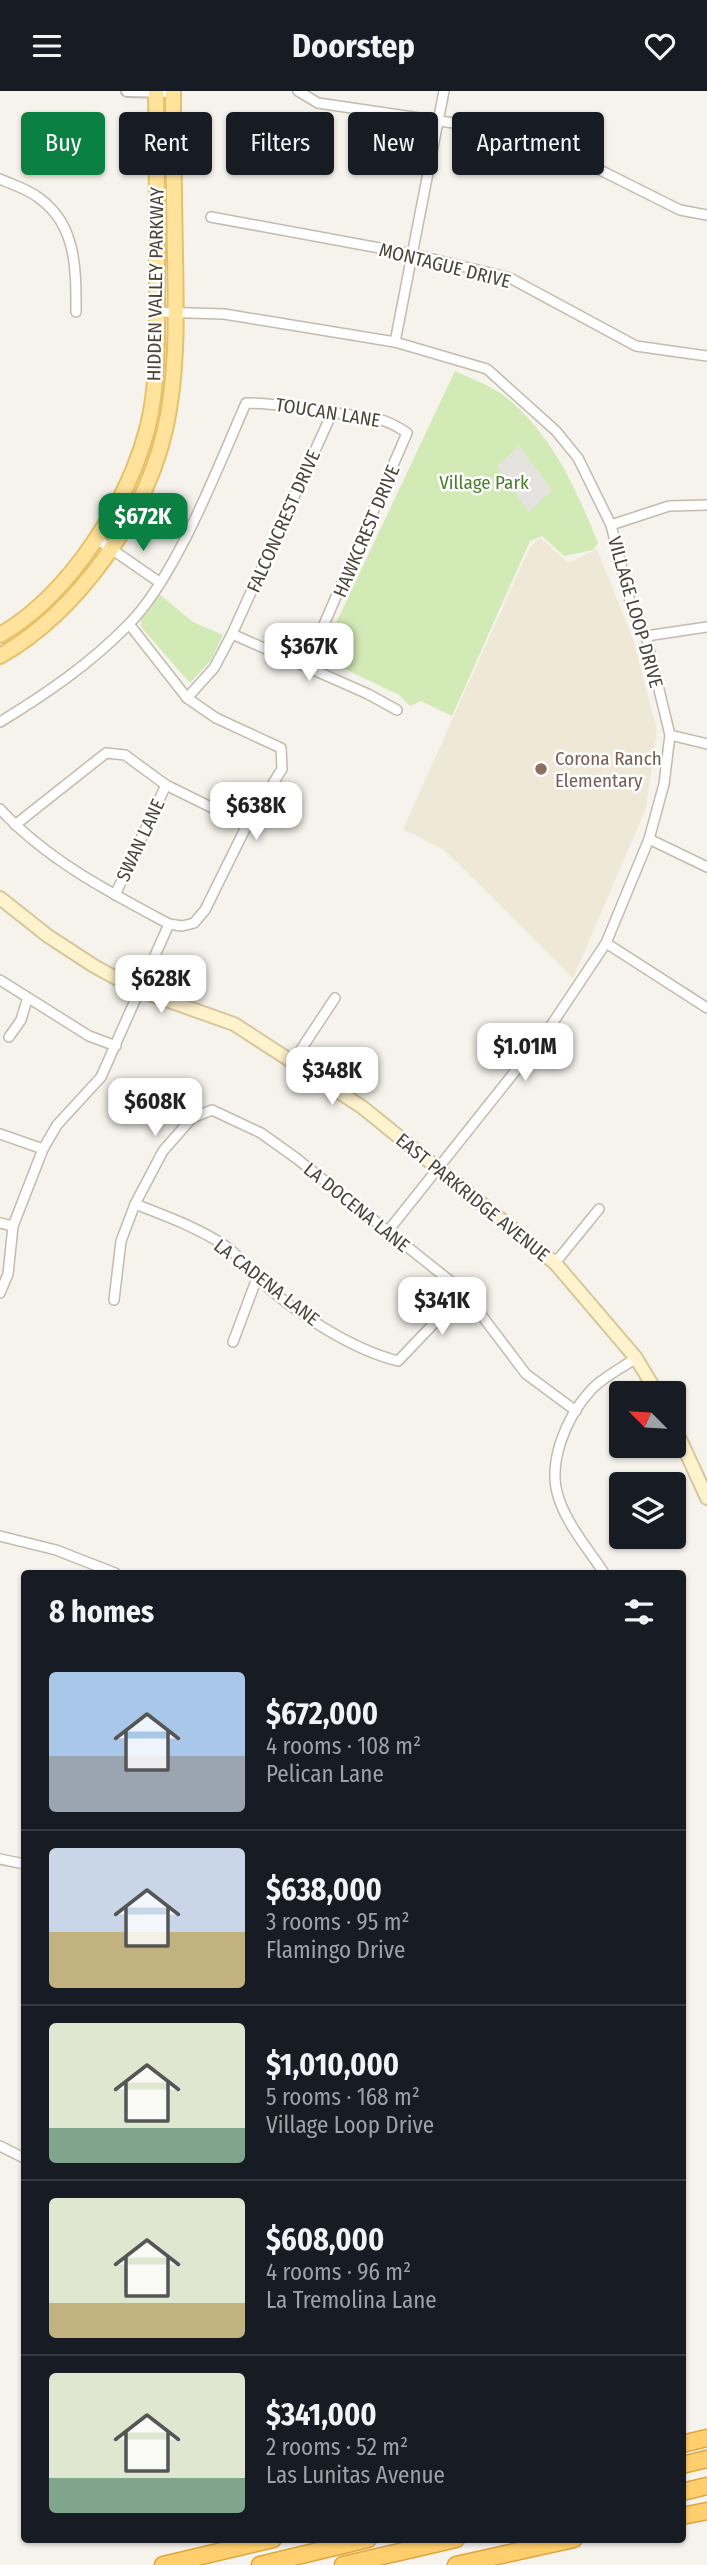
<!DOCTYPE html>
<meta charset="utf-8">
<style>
body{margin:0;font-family:"Fira Sans Condensed",sans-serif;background:#20242c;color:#f1f3f6;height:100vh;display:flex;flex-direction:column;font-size:26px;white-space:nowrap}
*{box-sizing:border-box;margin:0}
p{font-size:23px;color:#9ea1a6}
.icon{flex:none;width:38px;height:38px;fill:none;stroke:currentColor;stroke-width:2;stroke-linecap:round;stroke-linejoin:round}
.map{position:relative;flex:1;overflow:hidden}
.panel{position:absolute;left:21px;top:1479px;width:665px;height:973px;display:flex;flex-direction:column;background:#171b24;border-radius:7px;box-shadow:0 2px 5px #0004}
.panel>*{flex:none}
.top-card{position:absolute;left:21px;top:21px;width:665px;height:63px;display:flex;gap:14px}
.needle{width:46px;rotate:294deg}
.buttons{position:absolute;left:609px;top:1290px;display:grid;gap:14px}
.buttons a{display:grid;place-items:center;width:77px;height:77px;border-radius:7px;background:#171b24;box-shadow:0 2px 5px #0004;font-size:35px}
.price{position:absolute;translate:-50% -60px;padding:0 16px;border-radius:14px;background:#fff;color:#222;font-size:23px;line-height:46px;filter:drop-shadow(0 2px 4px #0008)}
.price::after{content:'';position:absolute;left:50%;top:42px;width:21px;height:16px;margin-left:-10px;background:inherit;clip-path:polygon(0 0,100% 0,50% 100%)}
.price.current{background:#0b8043;color:#fff}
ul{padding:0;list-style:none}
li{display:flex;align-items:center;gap:21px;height:175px;padding:0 28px}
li+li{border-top:2px solid #363941}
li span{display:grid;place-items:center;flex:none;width:196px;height:140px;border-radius:7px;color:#555}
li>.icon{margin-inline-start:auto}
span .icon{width:84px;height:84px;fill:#fffc;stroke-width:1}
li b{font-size:30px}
h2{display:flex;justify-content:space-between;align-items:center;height:84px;padding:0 28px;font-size:30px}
.pill{padding:0 24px;border-radius:7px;background:#171b24;box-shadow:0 2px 5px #0004;font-size:24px;line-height:63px}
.pill.current{background:#0b8043;color:#fff}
header{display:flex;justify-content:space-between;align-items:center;height:91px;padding:0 28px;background:#171b24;font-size:32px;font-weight:700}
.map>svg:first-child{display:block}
.education{fill:#efe8d6}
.green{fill:#d2eab5}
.parking{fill:#e5e3e0}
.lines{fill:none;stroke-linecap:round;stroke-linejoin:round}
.minor-casing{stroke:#c2bbae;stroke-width:12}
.tertiary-casing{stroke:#c2bbae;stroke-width:14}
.secondary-casing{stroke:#d6c79b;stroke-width:16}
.primary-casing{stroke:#e6c16a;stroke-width:18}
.motorway-casing{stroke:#e0a43c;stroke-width:19}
.minor{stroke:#fff;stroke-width:9}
.tertiary{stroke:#fff;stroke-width:10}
.secondary{stroke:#fff3cd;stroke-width:12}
.primary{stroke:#ffe39c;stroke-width:14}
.motorway{stroke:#ffcf6e;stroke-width:16}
.education-dot{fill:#8d6e63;stroke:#fff;stroke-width:2.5}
.labels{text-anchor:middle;stroke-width:5;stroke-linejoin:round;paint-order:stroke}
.street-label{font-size:19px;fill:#4b4439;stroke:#fff}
.park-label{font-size:19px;fill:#4a7f2a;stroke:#fff}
.education-label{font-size:19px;fill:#785e54;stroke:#fff;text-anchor:start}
</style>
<header><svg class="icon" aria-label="menu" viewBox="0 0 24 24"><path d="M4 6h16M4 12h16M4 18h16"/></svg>Doorstep<svg class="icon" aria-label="heart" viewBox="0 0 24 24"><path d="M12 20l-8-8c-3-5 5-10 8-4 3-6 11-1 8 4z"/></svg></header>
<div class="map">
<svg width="707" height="2474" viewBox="0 0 707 2474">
<rect width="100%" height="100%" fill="#f6f3ec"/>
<path class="education" d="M540,446l28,26 29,-14 36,90 24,92 -11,77 -73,170 -129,-128 -41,-21 126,-280z"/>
<g class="green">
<path d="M455,280c15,7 34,14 48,24 48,37 73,93 95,148l-5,7 -29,6 -22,-20 -12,5 -78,175 -31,-15 -11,5 -11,-11 -79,-38z"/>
<path d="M159,503l34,28 30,13 -12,25 -21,23 -49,-56v-8z"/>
</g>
<path class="parking" d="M519,355l33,44 -23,22 -32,-46z"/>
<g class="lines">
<g class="minor-casing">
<g id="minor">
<path d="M298,0l20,12 183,27 81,31 98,49 27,5"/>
<path d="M0,88c13,6 28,10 39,19 38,27 37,72 37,114"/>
<path d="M211,126l201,37 98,24 126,68 71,10"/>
<path d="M157,221l67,2 171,28 92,27 69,62 22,27 33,67 21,84 14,27 24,99 -6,49 -15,55 -43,104 -58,87 -160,201"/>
<path d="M395,251l49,-251"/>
<path d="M611,434l58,-19 38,-1"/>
<path d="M97,448l62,43"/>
<path d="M232,543l136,60 29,16"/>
<path d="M646,545l61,-9"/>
<path d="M187,607l27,-30 18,-34 100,-221"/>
<path d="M0,631c46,-28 90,-58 128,-97 48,-48 90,-158 118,-222 29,0 54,4 82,9 31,5 51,1 79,21l-101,233"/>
<path d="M670,644l37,9"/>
<path d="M0,718c47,51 109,83 169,115l13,2 12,-3 11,-13 42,-85 35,-56 -1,-21 -65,-30 -29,-20 -58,-74"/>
<path d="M15,734l91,-72 19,2 41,30 81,40"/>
<path d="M649,748l58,28"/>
<path d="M115,804l51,-110"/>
<path d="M606,852l101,65"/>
<path d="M0,889l89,56 27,10"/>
<path d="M9,946l12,-17 6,-20"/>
<path d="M294,969l41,-62"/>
<path d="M0,1043l43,15"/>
<path d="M135,1113c31,12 64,24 92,43 11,8 20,21 30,31 36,33 93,71 141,83l66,-69"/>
<path d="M0,1132l13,3"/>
<path d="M555,1172l44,-54"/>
<path d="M0,1202l8,-19 5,-48 30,-77 14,-24 44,-48 68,-153"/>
<path d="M114,1209l7,-59 14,-37 28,-53 29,-33 20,-8 49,23 35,25 168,134 62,82 50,37"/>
<path d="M233,1251l24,-64"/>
<path d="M0,1445l56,14 59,23"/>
<path d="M604,1482c-15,-23 -36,-47 -45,-74 -13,-36 8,-83 32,-109 12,-13 31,-22 45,-32"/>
<path d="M0,1768l24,5"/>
<path d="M0,2055l24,12"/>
</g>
</g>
<g class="tertiary-casing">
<path id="tertiary" d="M127,0l46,1"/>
</g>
<g class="secondary-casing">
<g id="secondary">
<path d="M0,807l48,38 46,30 44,24 96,34 128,83 193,156 81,95 21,35"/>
<path d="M674,1335l33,72"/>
</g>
</g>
<g class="primary-casing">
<g id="primary">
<path d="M0,544c69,-40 129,-133 148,-209 11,-46 9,-96 9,-143 0,-64 0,-128 -1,-192"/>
<path d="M0,565c77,-44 145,-139 165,-226 13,-57 11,-117 10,-174 -1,-55 -2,-110 -2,-165"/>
</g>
</g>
<g class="motorway-casing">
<g id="motorway">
<path d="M682,2353l25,-6"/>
<path d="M682,2374l25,-6"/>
<path d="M682,2401l25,-6"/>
<path d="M682,2425l25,-5"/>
<path d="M163,2474l110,-26"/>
<path d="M260,2474l108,-26"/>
<path d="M343,2474l113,-26"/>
<path d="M456,2474l118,-26"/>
</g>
</g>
<use href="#minor" class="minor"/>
<use href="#tertiary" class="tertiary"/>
<use href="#secondary" class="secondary"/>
<use href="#primary" class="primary"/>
<use href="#motorway" class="motorway"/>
</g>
<circle class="education-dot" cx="541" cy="678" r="7"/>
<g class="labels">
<g class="street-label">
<text transform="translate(445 174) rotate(14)" y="7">MONTAGUE DRIVE</text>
<text transform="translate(155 193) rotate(-89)" y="7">HIDDEN VALLEY PARKWAY</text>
<text transform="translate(328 321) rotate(9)" y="7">TOUCAN LANE</text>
<text transform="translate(283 430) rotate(-66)" y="7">FALCONCREST DRIVE</text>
<text transform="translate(366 440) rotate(-67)" y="7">HAWKCREST DRIVE</text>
<text transform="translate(636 521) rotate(74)" y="7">VILLAGE LOOP DRIVE</text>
<text transform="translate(140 749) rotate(-65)" y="7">SWAN LANE</text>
<text transform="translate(473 1106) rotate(39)" y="7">EAST PARKRIDGE AVENUE</text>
<text transform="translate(357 1116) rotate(39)" y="7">LA DOCENA LANE</text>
<text transform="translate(267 1191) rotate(38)" y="7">LA CADENA LANE</text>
</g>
<g class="park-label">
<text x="484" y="398">Village Park</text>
</g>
<g class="education-label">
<text x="555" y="674">Corona Ranch<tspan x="555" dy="22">Elementary</tspan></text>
</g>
</g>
</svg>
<div class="buttons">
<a><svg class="needle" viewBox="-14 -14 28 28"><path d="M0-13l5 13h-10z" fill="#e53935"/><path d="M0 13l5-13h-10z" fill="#9ea1a6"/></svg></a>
<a><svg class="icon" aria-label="layers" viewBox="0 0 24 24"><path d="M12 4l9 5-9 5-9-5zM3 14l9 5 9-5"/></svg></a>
</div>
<b class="price current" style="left:143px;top:462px">$672K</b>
<b class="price" style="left:309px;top:592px">$367K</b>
<b class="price" style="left:256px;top:751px">$638K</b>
<b class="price" style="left:161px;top:924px">$628K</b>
<b class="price" style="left:525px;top:992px">$1.01M</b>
<b class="price" style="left:332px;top:1016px">$348K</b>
<b class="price" style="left:155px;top:1047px">$608K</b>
<b class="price" style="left:442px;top:1246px">$341K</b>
<div class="top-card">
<a class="pill current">Buy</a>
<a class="pill">Rent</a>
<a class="pill">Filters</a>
<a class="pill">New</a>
<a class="pill">Apartment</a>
</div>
<section class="panel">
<h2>8 homes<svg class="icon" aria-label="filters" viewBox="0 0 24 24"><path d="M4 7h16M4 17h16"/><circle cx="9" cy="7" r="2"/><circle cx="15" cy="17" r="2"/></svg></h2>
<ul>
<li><span style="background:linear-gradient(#a9c7e8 60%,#9aa5b1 0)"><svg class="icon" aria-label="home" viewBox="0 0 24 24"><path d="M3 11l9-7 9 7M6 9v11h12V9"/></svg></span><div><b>$672,000</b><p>4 rooms · 108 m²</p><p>Pelican Lane</p></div></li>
<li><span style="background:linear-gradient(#c9d6e8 60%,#c2b280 0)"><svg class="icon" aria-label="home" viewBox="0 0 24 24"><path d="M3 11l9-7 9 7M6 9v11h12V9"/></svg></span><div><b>$638,000</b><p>3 rooms · 95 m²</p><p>Flamingo Drive</p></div></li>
<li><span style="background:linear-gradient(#dfe7d0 75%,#7fa58c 0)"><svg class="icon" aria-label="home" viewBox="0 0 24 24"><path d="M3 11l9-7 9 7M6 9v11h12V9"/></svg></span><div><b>$1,010,000</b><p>5 rooms · 168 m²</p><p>Village Loop Drive</p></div></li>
<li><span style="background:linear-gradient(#dfe7d0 75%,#c2b280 0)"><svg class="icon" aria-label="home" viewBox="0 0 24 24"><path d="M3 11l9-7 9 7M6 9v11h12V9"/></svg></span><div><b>$608,000</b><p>4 rooms · 96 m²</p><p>La Tremolina Lane</p></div></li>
<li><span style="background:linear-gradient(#dfe7d0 75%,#7fa58c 0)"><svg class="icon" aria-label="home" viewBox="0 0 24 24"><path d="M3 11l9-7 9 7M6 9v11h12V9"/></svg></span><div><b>$341,000</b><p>2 rooms · 52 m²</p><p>Las Lunitas Avenue</p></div></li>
</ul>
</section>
</div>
